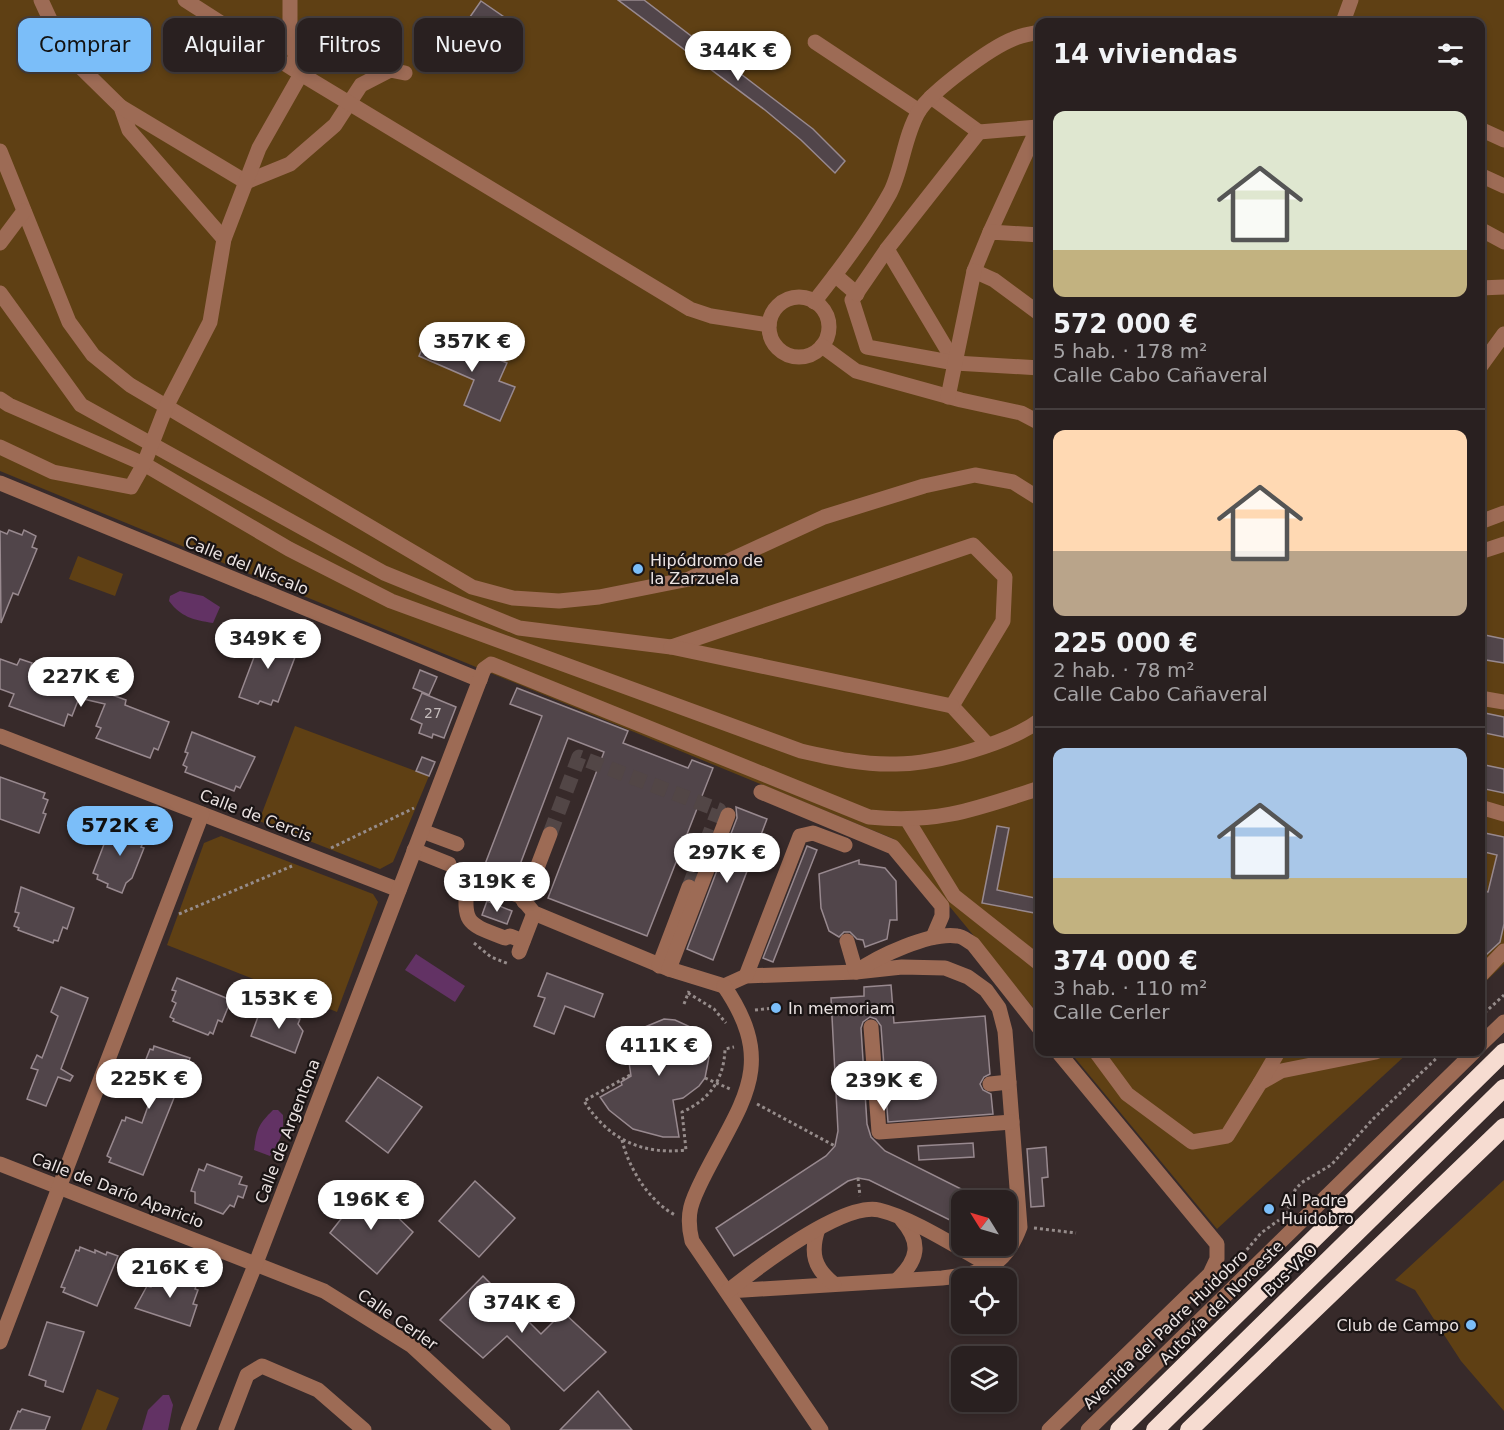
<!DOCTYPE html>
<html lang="es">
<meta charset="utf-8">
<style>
body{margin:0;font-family:"DejaVu Sans",sans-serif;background:#352d2d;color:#f1f3f6;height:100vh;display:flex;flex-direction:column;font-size:22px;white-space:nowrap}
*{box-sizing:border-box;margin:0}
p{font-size:20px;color:#a5a3a5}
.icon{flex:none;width:33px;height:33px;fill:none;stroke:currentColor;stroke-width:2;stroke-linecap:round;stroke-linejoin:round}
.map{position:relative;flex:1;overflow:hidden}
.details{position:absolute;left:1035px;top:18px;width:450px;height:1038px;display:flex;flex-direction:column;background:#292020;border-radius:12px;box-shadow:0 3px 9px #0003,0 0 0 2px #453e3e}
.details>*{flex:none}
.guide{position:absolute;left:18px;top:18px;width:570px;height:54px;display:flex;gap:12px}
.needle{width:39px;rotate:307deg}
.buttons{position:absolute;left:951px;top:1190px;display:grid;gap:12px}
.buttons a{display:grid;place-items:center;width:66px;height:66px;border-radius:12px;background:#292020;box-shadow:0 3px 9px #0003,0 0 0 2px #453e3e;font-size:30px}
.price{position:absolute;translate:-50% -51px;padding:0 14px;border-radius:21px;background:#fff;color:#222;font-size:20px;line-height:39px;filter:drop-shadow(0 2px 3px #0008)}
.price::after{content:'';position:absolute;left:50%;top:36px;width:18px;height:14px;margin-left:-9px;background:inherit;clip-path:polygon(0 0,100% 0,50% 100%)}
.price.on{background:#7bbef9;color:#111}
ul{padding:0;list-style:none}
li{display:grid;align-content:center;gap:12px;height:318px;padding:0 18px}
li+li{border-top:2px solid #453e3e}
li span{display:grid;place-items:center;height:186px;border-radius:12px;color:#555}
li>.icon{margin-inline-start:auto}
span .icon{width:108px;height:108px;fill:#fffc;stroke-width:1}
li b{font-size:26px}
h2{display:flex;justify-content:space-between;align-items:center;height:72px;padding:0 18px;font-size:26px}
.tag{padding:0 21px;border-radius:12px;background:#292020;box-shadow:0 3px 9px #0003,0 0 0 2px #453e3e;font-size:21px;line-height:54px}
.tag.on{background:#7bbef9;color:#111}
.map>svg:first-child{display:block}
.green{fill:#5f4014}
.water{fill:#623264}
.building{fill:#51454a;stroke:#98898f;stroke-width:1.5}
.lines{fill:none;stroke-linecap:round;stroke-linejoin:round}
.minor-tunnel{stroke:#524646;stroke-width:15;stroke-dasharray:15 8;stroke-linecap:butt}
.path{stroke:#968c8b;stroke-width:3;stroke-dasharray:3 3;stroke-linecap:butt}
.minor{stroke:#9d6b55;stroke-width:15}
.highway{stroke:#f6dcd1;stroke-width:18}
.poi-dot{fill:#7bbef9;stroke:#1a1414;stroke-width:2}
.labels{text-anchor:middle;stroke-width:4.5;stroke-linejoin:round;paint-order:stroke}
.number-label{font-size:14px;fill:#c4bcbc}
.poi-label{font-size:16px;fill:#ebe3e2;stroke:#1a1414;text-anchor:start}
.street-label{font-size:16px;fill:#ebe3e2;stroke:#1a1414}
</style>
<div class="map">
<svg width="1504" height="1430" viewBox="0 0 1504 1430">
<rect width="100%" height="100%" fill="#372a2a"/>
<g class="green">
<path d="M0,0h1504v964l-23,22 -1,-964h-440l-1,993 -145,-176 -894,-368z"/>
<path d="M78,556l45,18 -8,22 -46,-17z"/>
<path d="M295,726l134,50 -36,86 -13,7 -121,-48z"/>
<path d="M221,836l152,58 5,8 -41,110 -170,-67 37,-102z"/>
<path d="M1070,1052h339l-192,177z"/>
<path d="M1504,1180v231l-43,-50 -46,-71 -20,-10z"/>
<path d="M97,1389l22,9 -13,32h-25z"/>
</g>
<g class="water">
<path d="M180,591l23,5 17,11 -7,16c-20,-3 -32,-6 -44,-22l1,-5z"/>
<path d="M416,954l49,32 -10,16 -50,-32z"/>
<path d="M273,1110h5l5,5c1,21 -3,24 -13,41l-16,-6c3,-22 4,-25 19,-40z"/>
<path d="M163,1395h6l4,10 -5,25h-26l6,-20z"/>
</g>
<g class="building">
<path d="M618,0h26l169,129 32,32 -10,12 -34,-33 -36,-30z"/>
<path d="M481,1l26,18 -17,26 -27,-18z"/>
<path d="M430,330l77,33 -8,18 16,6 -15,34 -36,-16 10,-25 -55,-24z"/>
<path d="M9,530l13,5 2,-5 12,6 -4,11 5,2 -19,46 -5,-2 -12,30 -1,-92 7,3z"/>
<path d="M259,629l24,12 -2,4 12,4 -2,6 4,2 -17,45 -5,-2 -2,5 -11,-4 -2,3 -19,-7 20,-53 -5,-2z"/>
<path d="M1480,634l24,5v24l-24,-4z"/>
<path d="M0,659l17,6 3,-6 12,4 -2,6 44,17 2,-4 50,18 -1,5 44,17 -11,28 -4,-2 -4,10 -54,-20 5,-10 -5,-2 9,-22 -26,-6 -7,18 -4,-2 -4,12 -55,-20 5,-12 -14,-5z"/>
<path d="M420,670l17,7 -8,18 -16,-7z"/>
<path d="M517,688l111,43 -5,12 65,25 4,-8 21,8 -66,168 -99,-38 56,-146 -36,-14 -55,145 -31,-11 60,-156 -32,-12z"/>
<path d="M422,693l34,14 -12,31 -11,-4 -1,4 -13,-5 3,-9 -11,-5z"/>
<path d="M1480,712l24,5v20l-24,-5z"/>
<path d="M192,732l63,25 -15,31 -4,-2 -2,5 -49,-19 2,-5 -4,-2 5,-12 -3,-1z"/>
<path d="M422,757l13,5 -6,14 -13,-5z"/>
<path d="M1480,764l24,5v24l-24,-5z"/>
<path d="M0,777l45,16 -2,5 5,2 -5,13 3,1 -7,19 -39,-14z"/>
<path d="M736,807l31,12 -54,141 -26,-11 50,-131z"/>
<path d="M117,824l27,6 -3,10 3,1 -3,6 3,1 -12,30 -6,5 -4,10 -15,-6 1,-3 -11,-5 1,-4 -5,-2 18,-47 5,2z"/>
<path d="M997,826l12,2 -12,62 43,9v15l-58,-11z"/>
<path d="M1480,832l24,5v87l-4,18 -14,13 -6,-1v-63l8,1 9,-37 -17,-4z"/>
<path d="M807,846l10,4 -44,112 -10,-4z"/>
<path d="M859,860v4l26,4 11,13 1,39h-7l-3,19 -22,8 -2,-7 -6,-1 -7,-7h-6l-5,5 -10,-6 -8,-23 -2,-34z"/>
<path d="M21,887l53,21 -7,21 -4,-2 -5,14 -4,-1 -1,3 -35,-13 1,-2 -5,-2 5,-13 -4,-1z"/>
<path d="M487,901l25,10 -5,13 -25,-9z"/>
<path d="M547,973l56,21 -9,23 -29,-11 -11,28 -20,-8 11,-28 -7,-2z"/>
<path d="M177,978l54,22 -9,22 -4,-2 -5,14 -3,-2 -2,3 -35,-14 1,-2 -4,-2 6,-14 -4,-2 4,-10 -4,-1z"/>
<path d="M891,985l3,38 91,-7 5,58 -6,3 -4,7 3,6 8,4 2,20 -105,8 -7,-96 -5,-7 -6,-2 -7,5 -2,6 6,96 4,13 14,14 98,49h-21v26l-93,-46 -11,-2 -10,3 -114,75 -18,-28 110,-72 9,-10 3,-15 -7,-133 33,-2v-9z"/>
<path d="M61,987l27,11 -27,71 12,7 -3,5 -12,-4 -12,29 -19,-7 11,-29 -7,-2 6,-13 5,3 16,-42 -7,-4z"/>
<path d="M270,1007l30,12 -2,5 5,7 -8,22 -44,-17 8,-22 5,2z"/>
<path d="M664,1019l11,1 20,9 7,8 7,20 -4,21 -6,8 -16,12 -10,2 6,37h-16l-30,-8 -24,-19 -9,-13 22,-12 -1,-3 10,-6 -3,-21 9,-20 8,-8z"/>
<path d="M154,1046l36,12 -47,117 -34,-13 2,-4 -4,-2 15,-36 3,1 1,-4 16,6 10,-28 -14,-5 2,-3 -4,-2 14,-36 3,1z"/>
<path d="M378,1077l44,30 -34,46 -42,-32z"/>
<path d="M973,1143l1,14 -55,3 -1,-14z"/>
<path d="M1046,1147l2,30 -6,1 2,28 -13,1 -4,-58z"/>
<path d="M207,1164l35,13 -3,7 8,2 -4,12 -5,-2 -4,11 -4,-2 -7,9 -28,-11v-11l-4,-1 8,-22 5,2z"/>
<path d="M475,1181l40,37 -36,39 -40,-36z"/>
<path d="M366,1187l47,45 -36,42 -47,-41z"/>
<path d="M80,1247l15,6v-3l11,5 1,-3 11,4 -21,50 -34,-14 2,-4 -4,-1 15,-37 3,1z"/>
<path d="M161,1273l35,13 -1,3 3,1 -5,14 4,1 -7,21 -55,-18 12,-22 4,1 5,-13 4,1z"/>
<path d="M483,1276l58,58 22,-22 43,40 -42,39 -57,-55 -24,22 -43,-38z"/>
<path d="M47,1322l37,10 -21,60 -18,-6 1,-5 -17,-6z"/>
<path d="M598,1391l34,39h-72z"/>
<path d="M22,1409l28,8 -5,13h-35l8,-19 2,1z"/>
</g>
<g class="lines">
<path class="minor-tunnel" d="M550,834l29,-77 140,53 -30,77"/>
<g class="path">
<path d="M331,848l83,-40"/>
<path d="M179,914l113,-48"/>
<path d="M474,943l17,14 18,7"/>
<path d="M688,993l26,16 12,14"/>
<path d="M684,1004l5,-13"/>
<path d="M755,1010l19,-2"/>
<path d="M1480,1017l24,-22"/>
<path d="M630,1075l-46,26c24,38 57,54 102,49l-4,-38c27,-12 42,-32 43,-63l9,-2"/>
<path d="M705,1078l25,11"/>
<path d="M757,1104l78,42"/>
<path d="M622,1140c7,29 27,61 53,75"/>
<path d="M858,1178l2,18"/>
<path d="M1286,1214l9,-24 6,-7 30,-18 43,-47 69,-66"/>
<path d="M1034,1228l42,5"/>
<path d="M1239,1259l22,-26 18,-13"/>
</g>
<g class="minor">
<path d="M41,0l24,52 56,55 8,23 95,109"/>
<path d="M185,0l116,74"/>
<path d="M290,0v39l11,35"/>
<path d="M1343,22l8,-22"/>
<path d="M815,42l104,69"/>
<path d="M931,97l48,35"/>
<path d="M121,107l125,75 44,-18 45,-39 26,-40 29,-15 15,3"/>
<path d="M1480,129l24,11"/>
<path d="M0,151l69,171 24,33 37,30 342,202 41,11 46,3 40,-4 90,-18 135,-62 100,-31 51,-11 38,7 27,17"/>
<path d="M1480,175l24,11"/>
<path d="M1480,229l24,13"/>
<path d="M990,232l48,-105 -59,5 -92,117 68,114 85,5"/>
<path d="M1040,235l-50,-3 -16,39 20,9 46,34"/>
<path d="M0,243l24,-32"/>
<path d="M887,249l-35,51 15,47 88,16"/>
<path d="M835,275l22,19"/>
<path d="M1480,288l24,-1"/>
<path d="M0,293l81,112 303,168 135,55 152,19 302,-102 32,32 -2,44 -51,85 36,39"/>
<circle cx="799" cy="327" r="30"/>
<path d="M814,302c27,-34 55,-71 76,-109 12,-22 14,-57 29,-82 13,-20 71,-63 94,-72 8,-4 18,-5 27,-7"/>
<path d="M822,346l34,25 105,29 60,13 19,10"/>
<path d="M1480,367l24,-33"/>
<path d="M948,397l26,-126"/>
<path d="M0,399l9,6 135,59 145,85 102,52 410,150c31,7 63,14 95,13 39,0 112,-20 144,-44"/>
<path d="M0,447l53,25 78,15 13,-23 22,-57 44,-85 14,-83 35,-91 42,-74 389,235 21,7 58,9"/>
<path d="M0,483l480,197"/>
<path d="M1480,522l24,-9"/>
<path d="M1480,552l24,-8"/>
<path d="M671,647l281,59"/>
<path d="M1480,698l24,4"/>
<path d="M0,736l399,154"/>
<path d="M761,792l132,55 49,59v10l-9,21"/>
<path d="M1480,807l24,7"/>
<path d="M908,821l46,75 86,68"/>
<path d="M422,831l35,13"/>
<path d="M414,850l35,14"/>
<path d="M467,881l10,-1 43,16 14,17 135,56 55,17 22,-10 110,-4 46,-5 43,1 23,9 18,13 13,18 6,23 15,196c-15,41 -38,47 -78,51l-214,13"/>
<path d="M467,881c-3,43 -2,42 38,57l5,-2 13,5"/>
<path d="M524,902l26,-68"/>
<path d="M847,941l9,31c22,-16 74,-40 101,-36 5,0 11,5 16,8l67,85"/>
<path d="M519,952l15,-39"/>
<path d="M659,966l30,-79"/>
<path d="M669,969l59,-154"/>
<path d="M746,976l54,-140 13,-3 32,12"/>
<path d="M1480,976l24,-25"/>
<path d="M724,986c54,79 18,115 -20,190 -12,24 -19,37 -12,65l129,189"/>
<path d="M871,1027l8,105 133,-10"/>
<path d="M1480,1045l24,-23"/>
<path d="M1096,1052l31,42 65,48 35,-6 33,-53 21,-12 95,-19"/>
<path d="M1260,1083l18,-31"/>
<path d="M990,1084l19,-2"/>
<path d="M0,1164l324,127 88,55 91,84"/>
<path d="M818,1229c-8,24 -4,39 16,55"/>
<path d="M897,1280c21,-20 25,-37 5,-60"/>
<path d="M728,1291c29,-23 114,-89 151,-81 34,8 82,40 114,57"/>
<path d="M0,1342l202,-528"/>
<path d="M188,1430l68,-167 228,-594 7,-5 378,153c69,7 107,-8 171,-29"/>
<path d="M226,1430l21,-55 15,-9 56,24 46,40"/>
<path d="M1049,1430l161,-156 7,-15v-15l-159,-192"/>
<path d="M1088,1430l386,-378"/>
</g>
<g class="highway">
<path d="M1119,1430l385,-378"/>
<path d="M1155,1430l349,-342"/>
<path d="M1189,1430l315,-303"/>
</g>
</g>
<g class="poi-dot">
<circle cx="638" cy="569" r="6"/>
<circle cx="776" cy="1008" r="6"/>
<circle cx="1269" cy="1209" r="6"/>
<circle cx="1471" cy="1325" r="6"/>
</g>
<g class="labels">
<g class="number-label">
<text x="433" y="718">27</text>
</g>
<g class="poi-label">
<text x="650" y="566">Hipódromo de<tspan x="650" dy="18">la Zarzuela</tspan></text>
<text x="788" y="1014">In memoriam</text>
<text x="1281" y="1206">Al Padre<tspan x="1281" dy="18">Huidobro</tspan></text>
<text x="1459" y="1331" text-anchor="end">Club de Campo</text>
</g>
<g class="street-label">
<text transform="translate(247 565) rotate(22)" y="6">Calle del Níscalo</text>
<text transform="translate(256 815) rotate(21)" y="6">Calle de Cercis</text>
<text transform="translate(287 1131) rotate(-69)" y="6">Calle de Argentona</text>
<text transform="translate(118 1190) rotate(21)" y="6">Calle de Darío Aparicio</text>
<text transform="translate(1290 1270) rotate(-44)" y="6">Bus-VAO</text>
<text transform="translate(1221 1302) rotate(-45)" y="6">Autovía del Noroeste</text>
<text transform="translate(398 1319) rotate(35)" y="6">Calle Cerler</text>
<text transform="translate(1165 1329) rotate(-44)" y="6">Avenida del Padre Huidobro</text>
</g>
</g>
</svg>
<div class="buttons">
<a><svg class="needle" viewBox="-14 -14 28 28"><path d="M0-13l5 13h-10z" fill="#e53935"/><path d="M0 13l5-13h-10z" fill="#a5a3a5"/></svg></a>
<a><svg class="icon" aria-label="locate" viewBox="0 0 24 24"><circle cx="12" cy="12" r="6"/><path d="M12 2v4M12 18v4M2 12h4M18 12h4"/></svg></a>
<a><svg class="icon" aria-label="layers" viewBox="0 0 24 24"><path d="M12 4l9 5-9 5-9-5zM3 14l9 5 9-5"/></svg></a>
</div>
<b class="price" style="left:738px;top:82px">344K €</b>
<b class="price" style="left:472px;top:373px">357K €</b>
<b class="price" style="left:268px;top:670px">349K €</b>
<b class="price" style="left:81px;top:708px">227K €</b>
<b class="price on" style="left:120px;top:857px">572K €</b>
<b class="price" style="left:727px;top:884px">297K €</b>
<b class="price" style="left:497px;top:913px">319K €</b>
<b class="price" style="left:279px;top:1030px">153K €</b>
<b class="price" style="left:659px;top:1077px">411K €</b>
<b class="price" style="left:149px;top:1110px">225K €</b>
<b class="price" style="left:884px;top:1112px">239K €</b>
<b class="price" style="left:371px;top:1231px">196K €</b>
<b class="price" style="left:170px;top:1299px">216K €</b>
<b class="price" style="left:522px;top:1334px">374K €</b>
<div class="guide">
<a class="tag on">Comprar</a>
<a class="tag">Alquilar</a>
<a class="tag">Filtros</a>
<a class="tag">Nuevo</a>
</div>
<section class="details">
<h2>14 viviendas<svg class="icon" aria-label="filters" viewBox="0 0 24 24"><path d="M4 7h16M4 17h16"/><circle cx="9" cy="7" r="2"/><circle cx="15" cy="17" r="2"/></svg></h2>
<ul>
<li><span style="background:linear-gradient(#dfe7d0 75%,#c2b280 0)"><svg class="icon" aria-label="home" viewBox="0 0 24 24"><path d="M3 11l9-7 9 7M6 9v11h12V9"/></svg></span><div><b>572 000 €</b><p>5 hab. · 178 m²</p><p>Calle Cabo Cañaveral</p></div></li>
<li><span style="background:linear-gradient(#ffd9b3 65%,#b9a48a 0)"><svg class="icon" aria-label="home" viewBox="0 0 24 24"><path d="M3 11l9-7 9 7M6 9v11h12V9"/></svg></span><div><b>225 000 €</b><p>2 hab. · 78 m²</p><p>Calle Cabo Cañaveral</p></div></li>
<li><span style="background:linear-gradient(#a9c7e8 70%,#c2b280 0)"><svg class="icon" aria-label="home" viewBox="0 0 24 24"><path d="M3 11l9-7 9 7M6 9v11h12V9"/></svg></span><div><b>374 000 €</b><p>3 hab. · 110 m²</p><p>Calle Cerler</p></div></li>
</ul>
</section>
</div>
